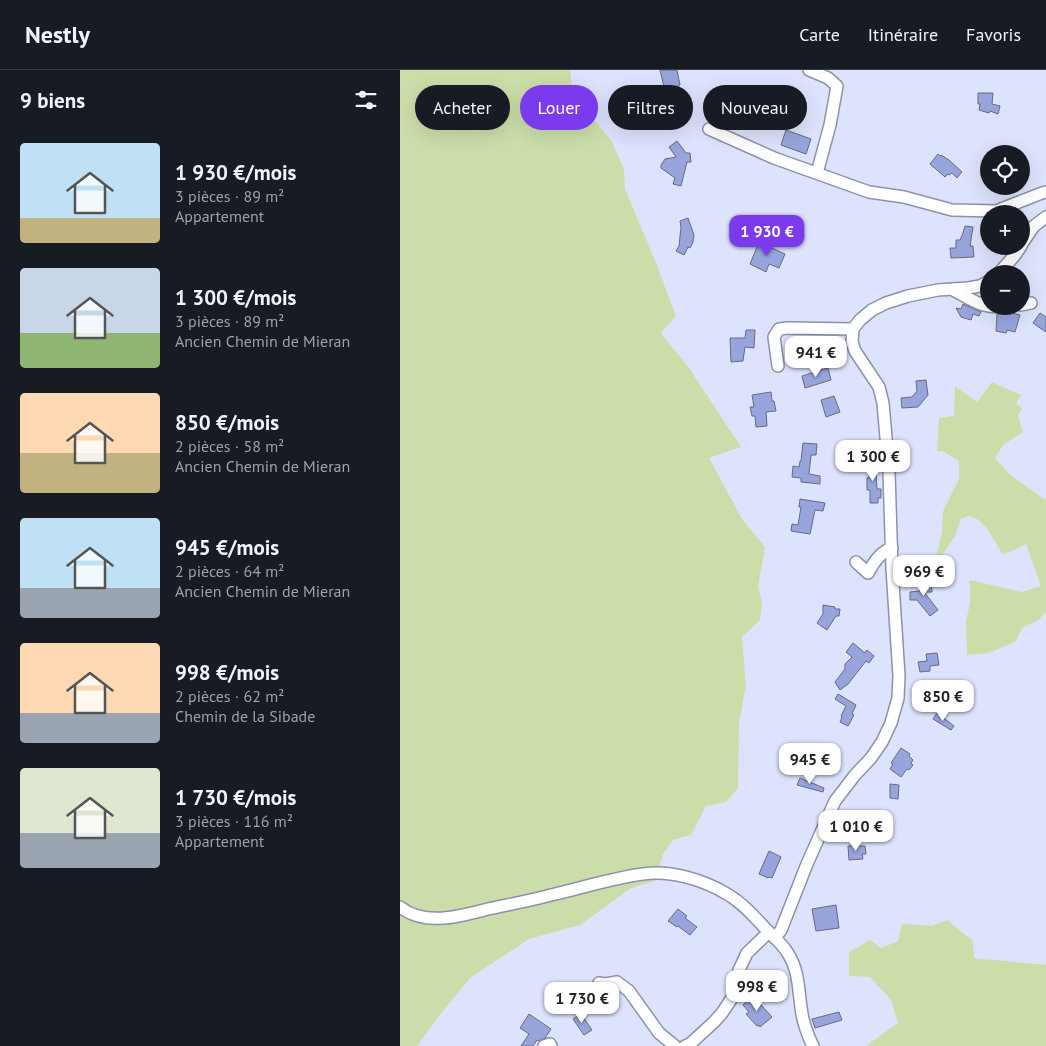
<!DOCTYPE html>
<html lang="fr">
<meta charset="utf-8">
<style>
body{margin:0;font-family:"PT Sans",sans-serif;background:#20242c;color:#f1f3f6;height:100vh;display:flex;flex-direction:column;font-size:19px;white-space:nowrap}
*{box-sizing:border-box;margin:0}
p{font-size:16px;color:#9ea1a6}
.icon{flex:none;width:28px;height:28px;fill:none;stroke:currentColor;stroke-width:2;stroke-linecap:round;stroke-linejoin:round}
.map{position:relative;flex:1;overflow:hidden}
.panel{display:flex;flex-direction:column;background:#171b24;width:400px}
.panel>*{flex:none}
.top-card{position:absolute;left:15px;top:15px;width:475px;height:45px;display:flex;gap:10px}
.controls{position:absolute;left:580px;top:75px;display:grid;gap:10px}
.controls a{display:grid;place-items:center;width:50px;height:50px;border-radius:50%;background:#171b24;box-shadow:0 5px 20px #0002;font-size:25px}
.price{position:absolute;translate:-50% -42px;padding:0 11px;border-radius:10px;background:#fff;color:#222;font-size:16px;line-height:32px;filter:drop-shadow(0 1px 2px #0008)}
.price::after{content:'';position:absolute;left:50%;top:30px;width:15px;height:11px;margin-left:-8px;background:inherit;clip-path:polygon(0 0,100% 0,50% 100%)}
.price.current{background:#7c3aed;color:#fff}
ul{padding:0;list-style:none}
li{display:flex;align-items:center;gap:15px;height:125px;padding:0 20px}
li span{display:grid;place-items:center;flex:none;width:140px;height:100px;border-radius:5px;color:#555}
li>.icon{margin-inline-start:auto}
span .icon{width:60px;height:60px;fill:#fffc;stroke-width:1}
li b{font-size:21px}
h2{display:flex;justify-content:space-between;align-items:center;height:60px;padding:0 20px;font-size:21px}
.pill{padding:0 18px;border-radius:22px;background:#171b24;box-shadow:0 5px 20px #0002;font-size:18px;line-height:45px}
.pill.current{background:#7c3aed;color:#fff}
header{display:flex;align-items:center;gap:30px;box-sizing:border-box;height:70px;padding:0 25px;background:#171b24;border-bottom:1px solid #363941}
header strong{font-size:24px}
nav{display:flex;gap:28px;margin-inline-start:auto;font-size:18px}
main{display:flex;flex:1;min-height:0}
.map>svg:first-child{display:block}
.green{fill:#cbdea9}
.building{fill:#98a5dd;stroke:#656a80}
.lines{fill:none;stroke-linecap:round;stroke-linejoin:round}
.minor-casing{stroke:#8c92a9;stroke-width:14}
.minor{stroke:#fff;stroke-width:11}
</style>
<header>
<strong>Nestly</strong>
<nav><a>Carte</a><a>Itinéraire</a><a>Favoris</a></nav>
</header>
<main>
<section class="panel">
<h2>9 biens<svg class="icon" aria-label="filters" viewBox="0 0 24 24"><path d="M4 7h16M4 17h16"/><circle cx="9" cy="7" r="2"/><circle cx="15" cy="17" r="2"/></svg></h2>
<ul>
<li><span style="background:linear-gradient(#bfe0f5 75%,#c2b280 0)"><svg class="icon" aria-label="home" viewBox="0 0 24 24"><path d="M3 11l9-7 9 7M6 9v11h12V9"/></svg></span><div><b>1 930 €/mois</b><p>3 pièces · 89 m²</p><p>Appartement</p></div></li>
<li><span style="background:linear-gradient(#c9d6e8 65%,#8fb573 0)"><svg class="icon" aria-label="home" viewBox="0 0 24 24"><path d="M3 11l9-7 9 7M6 9v11h12V9"/></svg></span><div><b>1 300 €/mois</b><p>3 pièces · 89 m²</p><p>Ancien Chemin de Mieran</p></div></li>
<li><span style="background:linear-gradient(#ffd9b3 60%,#c2b280 0)"><svg class="icon" aria-label="home" viewBox="0 0 24 24"><path d="M3 11l9-7 9 7M6 9v11h12V9"/></svg></span><div><b>850 €/mois</b><p>2 pièces · 58 m²</p><p>Ancien Chemin de Mieran</p></div></li>
<li><span style="background:linear-gradient(#bfe0f5 70%,#9aa5b1 0)"><svg class="icon" aria-label="home" viewBox="0 0 24 24"><path d="M3 11l9-7 9 7M6 9v11h12V9"/></svg></span><div><b>945 €/mois</b><p>2 pièces · 64 m²</p><p>Ancien Chemin de Mieran</p></div></li>
<li><span style="background:linear-gradient(#ffd9b3 70%,#9aa5b1 0)"><svg class="icon" aria-label="home" viewBox="0 0 24 24"><path d="M3 11l9-7 9 7M6 9v11h12V9"/></svg></span><div><b>998 €/mois</b><p>2 pièces · 62 m²</p><p>Chemin de la Sibade</p></div></li>
<li><span style="background:linear-gradient(#dfe7d0 65%,#9aa5b1 0)"><svg class="icon" aria-label="home" viewBox="0 0 24 24"><path d="M3 11l9-7 9 7M6 9v11h12V9"/></svg></span><div><b>1 730 €/mois</b><p>3 pièces · 116 m²</p><p>Appartement</p></div></li>
</ul>
</section>
<div class="map">
<svg width="646" height="976" viewBox="0 0 646 976">
<rect width="100%" height="100%" fill="#dde3fd"/>
<g class="green">
<path d="M0,0h170l3,24 38,46 13,29 1,20 31,74 20,53 -15,17 28,35 52,79 -32,11 33,61 23,28 -7,40 4,15 -2,18 -18,17 4,48 -7,38 -1,65 -12,14 -20,4 -15,29 -18,5 -10,14 -8,27 -24,7 -51,37 -51,14 -59,39 -31,38 -22,30h-17z"/>
<path d="M592,312l29,13 -5,9 6,4 -4,8 5,16 -20,13 -8,13 15,17 34,24h2v113l-9,9 -15,7 -6,13 -27,12 -22,2 -1,-34 4,-18v-23l52,12 19,-6 -15,-42 -23,11 -15,-25 -9,-10 -10,-4 -8,3 -6,17 -20,29 7,-34 1,-20 16,-32v-18l-15,-9 -7,-1 2,-33 15,-2 1,-30 22,16z"/>
<path d="M547,850l26,21 1,17 72,7v81h-180l32,-23 -7,-23 -21,-23 -21,-1v-24l21,-12 11,8 17,-7 4,-17 30,2z"/>
</g>
<g class="building">
<path d="M260,0h17l3,15 -15,6z"/>
<path d="M578,23h15l-1,11 8,2 -2,8 -8,-3 -1,2 -10,-3 1,-6h-2z"/>
<path d="M256,27l14,24 -11,6 -14,-24z"/>
<path d="M386,60l25,9 -5,15 -25,-9z"/>
<path d="M277,71l9,12h4l1,9h-4l-6,24 -8,-2 2,-6 -14,-10v-3l4,-6 11,-2 -7,-10z"/>
<path d="M538,84l2,2 1,-1 8,5 13,12 -5,6 -5,-5 -3,2 -1,-1 -3,3 -15,-13z"/>
<path d="M288,148l6,17 -1,7 -3,6 -2,-1 -4,8 -8,-4 3,-5 2,-19 -1,-6z"/>
<path d="M565,156l8,1 -3,19h3l1,11 -23,1 -1,-10h6v-8h4l3,-7z"/>
<path d="M359,172l26,12 -6,14 -10,-4 -3,8 -16,-8z"/>
<path d="M563,234l18,8 -2,4 -6,-2 -2,6 -10,-3 -5,-9 5,1z"/>
<path d="M612,243l8,2 -5,17 -8,-2 -1,3 -10,-2 1,-17h15z"/>
<path d="M640,243l6,4v15l-13,-9z"/>
<path d="M346,260h9l-1,18 -9,-1 -2,14 -12,1 -1,-24h15z"/>
<path d="M408,275l3,6 -16,7 -4,-6z"/>
<path d="M428,298l3,12 -26,8 -3,-12z"/>
<path d="M526,310l2,15 -10,12 -16,1 -1,-10 11,-1 5,-6 -1,-10z"/>
<path d="M371,322l1,9h2l2,10 -10,1 1,14 -11,1 -1,-11h-3l-2,-9h4l-2,-12z"/>
<path d="M434,326l6,16 -14,5 -5,-17z"/>
<path d="M403,373l14,1 -1,11h-5l-2,19 11,2v8l-19,-2v-4l-9,-1 1,-11 6,1 1,-6h1z"/>
<path d="M475,388l2,31h4v9h-3v5h-8v-13h-3v-12h2l-1,-19z"/>
<path d="M400,429l25,4 -2,8 -8,-1 -5,24 -19,-3 1,-7 6,1 3,-18h-2z"/>
<path d="M531,511l1,11h-8l14,18 -8,6 -13,-16h-7v-8l10,-1 -1,-9z"/>
<path d="M423,535l12,2v2h5l-1,7h-3l-9,14 -10,-7 6,-9z"/>
<path d="M453,573l12,10 2,-3 7,6 -5,7 -3,-2 -18,23 -8,6 -5,-8 10,-13v-5l7,-7 -6,-5z"/>
<path d="M537,583l2,12 -9,1v5l-10,1 -2,-10 9,-1 -1,-7z"/>
<path d="M438,624l18,11 -4,9 2,1 -6,11 -8,-4 2,-5 -1,-1 5,-10 -11,-7z"/>
<path d="M537,643l17,13 -3,4 -18,-11z"/>
<path d="M501,678l9,6 -1,2 4,4 -2,3 2,2 -4,5 -2,-1 -6,8 -11,-8 3,-5 -2,-1z"/>
<path d="M400,708l24,10 -1,4 -26,-7z"/>
<path d="M490,714l9,1 -1,14 -8,-1z"/>
<path d="M448,776h17l1,8h-4l1,5 -14,1z"/>
<path d="M369,781l12,6 -9,21 -3,-1 -1,1 -9,-4z"/>
<path d="M436,835l3,23 -23,3 -4,-22z"/>
<path d="M278,839l9,7 -2,2 12,9 -7,8 -12,-9 -1,1 -9,-6z"/>
<path d="M353,926l19,21 -12,10 -1,-2 -2,1 -11,-12 3,-2 -6,-7z"/>
<path d="M439,942l3,8 -27,8 -3,-9z"/>
<path d="M129,944l22,15 -6,9 -7,3 -1,-1 -4,6h-12l8,-12 -9,-6z"/>
<path d="M181,944l11,16 -8,5 -11,-16z"/>
</g>
<g class="lines">
<g class="minor-casing">
<g id="minor">
<path d="M409,0l19,8 9,8 -7,39 -13,48"/>
<path d="M309,59l65,29 95,34 35,5 48,13 44,1 46,-18 4,-1"/>
<path d="M621,175l13,-19 12,-9"/>
<path d="M598,204l17,-19 6,-9"/>
<path d="M554,219l1,2c21,11 28,18 53,15"/>
<path d="M621,235l10,-2"/>
<path d="M378,296l-4,-29 5,-8 9,-1 65,1"/>
<path d="M456,492l12,11c5,-10 12,-21 24,-25"/>
<path d="M0,837c24,19 57,10 84,3 22,-5 45,-9 67,-15 31,-7 61,-17 92,-21 28,-4 61,6 84,20 14,8 26,21 37,33 7,8 17,15 23,25 13,19 11,40 15,62 2,11 6,22 11,32"/>
<path d="M375,868l6,-8 26,-66 28,-63 20,-26 16,-17 11,-16 9,-19 7,-25 1,-22 -7,-108 -3,-96 -6,-69 -4,-16 -24,-36 -3,-9 1,-13 7,-9 12,-10 14,-7 22,-7 30,-6 30,-2 12,-2 9,-5"/>
<path d="M199,913l7,1 11,-2 12,9 30,42 16,13"/>
<path d="M144,976l6,-2 1,2"/>
<path d="M285,976l5,-2 24,-22 8,-9 12,-18 5,-25 8,-17 22,-21"/>
</g>
</g>
<use href="#minor" class="minor"/>
</g>
</svg>
<div class="controls">
<a><svg class="icon" aria-label="locate" viewBox="0 0 24 24"><circle cx="12" cy="12" r="6"/><path d="M12 2v4M12 18v4M2 12h4M18 12h4"/></svg></a>
<a>+</a>
<a>−</a>
</div>
<b class="price current" style="left:367px;top:187px">1 930 €</b>
<b class="price" style="left:416px;top:308px">941 €</b>
<b class="price" style="left:473px;top:412px">1 300 €</b>
<b class="price" style="left:524px;top:527px">969 €</b>
<b class="price" style="left:543px;top:652px">850 €</b>
<b class="price" style="left:410px;top:715px">945 €</b>
<b class="price" style="left:456px;top:782px">1 010 €</b>
<b class="price" style="left:357px;top:942px">998 €</b>
<b class="price" style="left:182px;top:954px">1 730 €</b>
<div class="top-card">
<a class="pill">Acheter</a>
<a class="pill current">Louer</a>
<a class="pill">Filtres</a>
<a class="pill">Nouveau</a>
</div>
</div>
</main>
